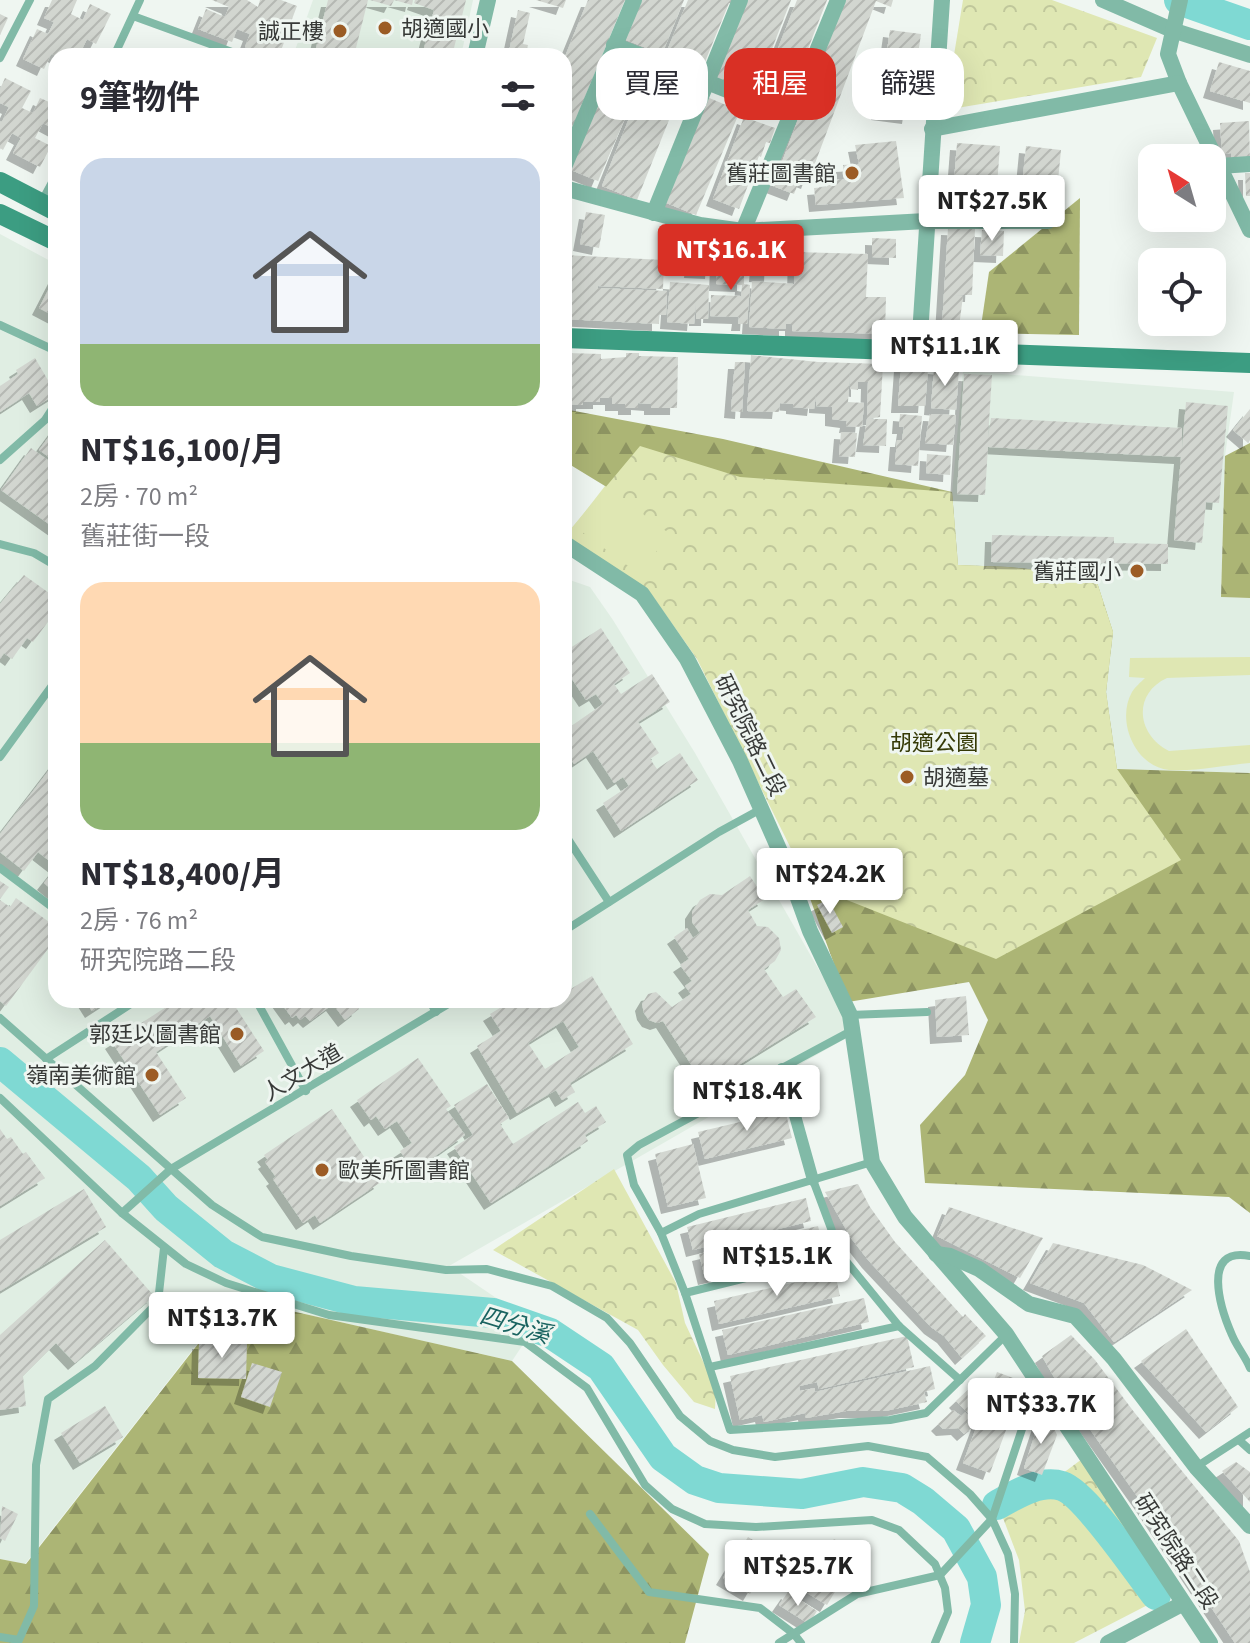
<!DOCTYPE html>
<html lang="zh-TW">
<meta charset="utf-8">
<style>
body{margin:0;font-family:"Source Sans 3","Noto Sans TC",sans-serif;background:#f2f2f3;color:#2b2b33;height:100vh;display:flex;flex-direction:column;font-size:30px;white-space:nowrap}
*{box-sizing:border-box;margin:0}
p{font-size:26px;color:#7c7c81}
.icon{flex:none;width:44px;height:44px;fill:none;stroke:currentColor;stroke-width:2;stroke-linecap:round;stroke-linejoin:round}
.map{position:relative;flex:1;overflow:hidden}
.panel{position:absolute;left:48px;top:48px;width:524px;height:960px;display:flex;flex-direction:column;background:#fff;border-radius:24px;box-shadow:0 8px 32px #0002}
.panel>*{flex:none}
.banner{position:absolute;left:596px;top:48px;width:534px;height:72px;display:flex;gap:16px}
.needle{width:52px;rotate:323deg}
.buttons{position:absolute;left:1138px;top:144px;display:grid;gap:16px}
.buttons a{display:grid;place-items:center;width:88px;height:88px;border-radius:16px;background:#fff;box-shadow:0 8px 32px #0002;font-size:40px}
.price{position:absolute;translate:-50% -68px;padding:0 18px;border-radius:8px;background:#fff;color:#222;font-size:26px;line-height:52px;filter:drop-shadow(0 2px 4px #0008)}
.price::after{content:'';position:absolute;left:50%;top:48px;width:24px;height:18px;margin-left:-12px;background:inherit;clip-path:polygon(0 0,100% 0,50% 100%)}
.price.on{background:#d93025;color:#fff}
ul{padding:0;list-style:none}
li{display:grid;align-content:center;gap:16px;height:424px;padding:0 32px}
li span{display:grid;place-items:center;height:248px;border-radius:24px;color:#555}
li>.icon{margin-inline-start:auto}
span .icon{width:144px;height:144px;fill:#fffc;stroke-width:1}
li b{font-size:34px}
h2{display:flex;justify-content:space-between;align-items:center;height:96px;padding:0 32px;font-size:34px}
.chip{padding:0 28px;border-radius:24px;background:#fff;box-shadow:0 8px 32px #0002;font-size:28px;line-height:72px}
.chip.on{background:#d93025;color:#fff}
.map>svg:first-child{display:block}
.built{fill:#e0eee3}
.forest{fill:url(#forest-firs)}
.park{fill:url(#park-crowns)}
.pitch{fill:#dfe7b3}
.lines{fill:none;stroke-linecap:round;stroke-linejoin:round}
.river{stroke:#7fd9d3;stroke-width:30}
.building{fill:url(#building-hatch);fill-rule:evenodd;filter:url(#shadow)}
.service{stroke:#81baa7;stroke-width:8}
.pedestrian{stroke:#81baa7;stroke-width:12}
.minor{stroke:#81baa7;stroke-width:16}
.secondary{stroke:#3c9d82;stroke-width:20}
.poi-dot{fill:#9c5c25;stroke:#eff6f1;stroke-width:3}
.labels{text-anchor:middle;stroke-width:6;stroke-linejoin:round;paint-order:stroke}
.poi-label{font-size:22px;fill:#383a38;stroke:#eff6f1;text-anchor:end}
.street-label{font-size:22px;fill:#383a38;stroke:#eff6f1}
.park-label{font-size:22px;fill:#353a06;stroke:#eff6f1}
.water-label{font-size:24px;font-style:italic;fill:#196360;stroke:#eff6f1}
</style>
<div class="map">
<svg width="1250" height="1643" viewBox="0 0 1250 1643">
<defs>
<pattern id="forest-firs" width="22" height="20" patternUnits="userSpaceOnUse" patternTransform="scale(2)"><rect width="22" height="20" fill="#acb575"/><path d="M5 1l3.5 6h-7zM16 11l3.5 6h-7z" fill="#8d9461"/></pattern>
<pattern id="park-crowns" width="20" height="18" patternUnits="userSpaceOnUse" patternTransform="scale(2)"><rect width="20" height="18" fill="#dfe7b3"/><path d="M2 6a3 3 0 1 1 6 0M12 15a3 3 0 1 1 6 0" fill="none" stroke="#c0c79b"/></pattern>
<pattern id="building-hatch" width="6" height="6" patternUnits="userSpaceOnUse" patternTransform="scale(2)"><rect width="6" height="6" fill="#d2d6d0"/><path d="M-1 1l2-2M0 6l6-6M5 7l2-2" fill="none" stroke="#b5b8b3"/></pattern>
<filter id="shadow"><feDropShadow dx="-7" dy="7" stdDeviation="0" flood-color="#0004"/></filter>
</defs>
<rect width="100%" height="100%" fill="#eff6f1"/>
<g class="built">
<path d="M313,0h160l-12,56h-168z"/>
<path d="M0,234l56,30v736h508v-422l26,9 23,33 82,133 160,280 -406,233 87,59 -24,36 -279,-63 -208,266 -25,-5z"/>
<path d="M963,371l271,21 -9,64 -4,141 29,1v175l-133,-4 -11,-77 7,-60 -105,-65 -50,-2 -6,-73z"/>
</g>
<g class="forest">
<path d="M1080,198l-1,137 -99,-2 9,-61z"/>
<path d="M564,409l159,30 229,53 6,73 50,2 87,9 18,56 -7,60 11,77 133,4v440l-21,-16 -304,-14 -5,-58 45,-50 23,-55 -19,-38 -121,20 -58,-158 32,-62 -217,-296 -41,-25z"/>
<path d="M1250,443v155l-29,-1 4,-141z"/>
<path d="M234,1298l278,63 197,193 -24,89h-685v-84l26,5z"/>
</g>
<g class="park">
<path d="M963,0h89l105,38 -16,39 -196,33z"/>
<path d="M640,446l100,31 212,15 6,73 50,2 87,9 18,56 -7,60 11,77 64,91 -185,99 -187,-74 -112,-226 -48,-68 -85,-54z"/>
<path d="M614,1169l62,114 9,40 31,66 -1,20 -21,-7 -31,-37 -25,-35 -145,-80z"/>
<path d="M1082,1459l85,136 -93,48h-55l6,-32 -6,-51 -16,-42z"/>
</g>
<g class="pitch">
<path d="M605,486l65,48 -31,40 -65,-48z"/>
<path d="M1250,657v18l-83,3c-35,16 -30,57 2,73l81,-6v18c-24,2 -57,9 -81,7 -35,-4 -53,-50 -37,-78 3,-5 9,-10 13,-14l-16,-1 1,-19z"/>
</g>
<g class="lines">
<g class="river">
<path d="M1179,0l71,25"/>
<path d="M0,1062l139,116 27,30 57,46 48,25 83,22 139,12 57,20 51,34 62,90 32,23 24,8 83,6 61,-12 39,6 21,13 33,28 26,48 4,28 -11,38"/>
<path d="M997,1505c18,-10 43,-26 65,-19 24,8 75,85 94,109"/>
</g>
</g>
<g class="building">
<path d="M52,0h25l-6,14 12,6 7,-16 21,10 -15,30 -9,-5 -6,12 10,5h-34l-6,-2 -7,15 -21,-10 14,-30 11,5 6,-12 -10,-4z"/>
<path d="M212,0h35l11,7 2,-7h21l16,6 -8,21 -20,-8 -4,10 21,8 -7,19h-9l-25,-9 5,-13 -13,-5 -5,13 -34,-13 8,-20 19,8 4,-10z"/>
<path d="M328,0h40l-14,56h-40z"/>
<path d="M370,0h24l-3,6z"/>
<path d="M394,0h19l-1,5z"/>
<path d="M415,0h51l-14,56h-30l12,-46 -20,-7z"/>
<path d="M536,0h30l-3,8z"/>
<path d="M588,0h37l-61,148v-89z"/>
<path d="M642,0h42l-22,54 -36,-14z"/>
<path d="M688,0h46l-2,4 -3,-1 -29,71 -36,-16z"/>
<path d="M746,0h45l-37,95 -39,-16z"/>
<path d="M797,0h30l-42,108 -26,-11z"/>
<path d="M843,0h50l-2,7 -15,-6 -68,181 -8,-3 -6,15 -21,-8z"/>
<path d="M518,10l12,3 -7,31 5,1 -3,11h-17z"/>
<path d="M0,14l8,4 -8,17z"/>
<path d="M890,30l31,4 -12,83 -31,-4z"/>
<path d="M614,56l32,14 -48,111 -32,-13z"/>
<path d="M1219,62l31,9v32l-40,-12z"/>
<path d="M648,71l35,14 -46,115 -35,-14z"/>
<path d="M5,78l26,13 -9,17 11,5 7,-15 16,7v25l-13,-7 -8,15 16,8 -11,21 -27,-14 8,-15 -9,-5 -9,17 -3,-2v-27l2,1 7,-15 -9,-4v-14z"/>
<path d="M707,97l33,14 -44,104 -32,-13z"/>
<path d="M744,117l31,11 -5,15 -4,-1 -5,15 -2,-1 -20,53 -26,-10z"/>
<path d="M1249,121l1,41 -18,2 -1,-11 -9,1 -2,-31z"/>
<path d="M896,141l8,57 -88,7 -2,-17 13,-1 -1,-7 18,-1 -1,-14 16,-1 -4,-19z"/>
<path d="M957,143l43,3 -4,52 -43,-3z"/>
<path d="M1026,146l35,4 -3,31 -35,-4z"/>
<path d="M1245,173h5v23h-4z"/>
<path d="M1007,186h48v22h-49z"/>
<path d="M564,204l6,1 -4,23 -2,-1z"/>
<path d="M586,212l19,3 -6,33 -19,-4z"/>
<path d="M948,228l27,1 -3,66h-18l9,1 -4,31 -17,-1z"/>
<path d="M982,230l22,1 -1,25 -23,-1z"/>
<path d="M872,238l24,1v19l-24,-1z"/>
<path d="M686,249l28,1 -2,22 -21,-1 1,-10 -7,-1z"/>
<path d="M758,252h14l-1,24 -15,-1z"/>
<path d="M795,252l73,2 -2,43h20l-1,37 -93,-3v-7h-6v5l-37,-2 3,-46 42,3z"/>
<path d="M564,255l100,5 -1,29 -65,-3v2l69,3 -1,24h-7v9l-95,-5z"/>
<path d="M717,261h27v23l6,1 -3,39h-9l1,-7 -29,-1 1,-21 30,1 1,-11 -26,-1z"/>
<path d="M56,275v42l-17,-9z"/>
<path d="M670,282l39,3 -1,34h-12v-18l-2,23 -27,-2z"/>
<path d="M567,353l34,1v5l25,-2v-4h13v3l39,1 -1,51h-26v-4l-13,-1v5h-13v-4h-13v-6h-12v4h-17v3l-18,-1z"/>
<path d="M751,355l67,7 65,2 -3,53 -13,2 1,-37h-10v8l-8,-1v-17l-2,30 16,1 -2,24 -16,-1 1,-5 -15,-2v-12l-16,-1v-11l-2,14 -21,-2v-3l-13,-1 -1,9 -32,-1z"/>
<path d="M35,358l21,36 -19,12 -8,-13 -29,19v-26l18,-12 -2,-4z"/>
<path d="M735,362h10l-3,50 -11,-1z"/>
<path d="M901,364l27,5 -3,37h-27z"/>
<path d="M934,367l25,2 -3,41 -25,-2z"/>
<path d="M964,374l28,1 -4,63 3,-20 191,10v22l4,-48 42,4 -9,97 -13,-1 -4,41 -28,-3 7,-83 -193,-10 -3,48 -28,-1z"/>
<path d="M1250,409v31l-2,3 -15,-13z"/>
<path d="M900,414l22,2 -4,50 -23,-2 2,-24h5l2,-13h-5z"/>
<path d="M930,414l26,1 -3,30 -28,-2z"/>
<path d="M867,419h20l-1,27 -23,-1z"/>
<path d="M56,427v35l-17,-12z"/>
<path d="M841,432l16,1 -2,24 -16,-1z"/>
<path d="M31,448l25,18v63l-55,-39z"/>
<path d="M927,454l24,2 -1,19 -24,-2z"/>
<path d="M992,535l122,2v6l54,1v20l-177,-2z"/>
<path d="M24,575l32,23v13l-23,31 -6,-4 -15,21 -8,-6 -4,6v-55z"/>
<path d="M601,628l29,45 -16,11 7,10 31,-20 18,28 -32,20 21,31 -9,6 7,10 23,-16 18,27 -77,51 -18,-28 26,-17 -6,-9 -9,6 -21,-32 -19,13 -10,-16v-17l39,-27 -7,-10 -10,6 -22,-33v-15z"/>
<path d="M56,761v105l-18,-14 -14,19 -24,-19v-18z"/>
<path d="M56,868v25l-12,-10z"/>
<path d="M750,876l15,23 -17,11 9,16 11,1 11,11 2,12 -6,11 -11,8 19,28 13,-8 20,28 -111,69 -42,-65 -6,2 -8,-3 -5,-7 -2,-9 6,-10 8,-2 16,15 19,-13 -6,-8 7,-5 -12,-16 9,-6 -15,-22 13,-9 6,10 7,-5 -8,-11v-10l8,-12 10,-6 12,1z"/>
<path d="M0,881l9,6 -9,12z"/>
<path d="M16,898l40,29v11l-50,68 -6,-5v-101l10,7z"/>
<path d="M828,899l15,28 -11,6 -15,-28z"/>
<path d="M592,976l41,68 -63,39 5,9 -13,8 -6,-10 -39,23 -40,-67 24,-15 -11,-17 23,-14h28l3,5 8,-5h12v-7zM563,1021l16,26 -34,22 -17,-26z"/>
<path d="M966,996l3,39 -32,2 -2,-37z"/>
<path d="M85,1000h24l-17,11z"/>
<path d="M177,1000h54l33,51 -23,15 -31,-50 -54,36 30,46 -26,17 -48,-73z"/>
<path d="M279,1000h73l7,9 -14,11 -12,-16 -23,17 -5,-5 -5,4 -4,-5 -4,3z"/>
<path d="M418,1058l33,48 -5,3 19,26 -51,36 -14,-20 12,-8 -15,-22 -12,8 -9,-13 -5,4 -14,-20z"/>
<path d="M487,1084l22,34 -9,6 13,20 65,-42 7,11 11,-7 10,16 -21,13 3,6 -97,62 -37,-56 19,-12 -19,-30z"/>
<path d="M783,1102l9,36 -87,21 -7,-27 59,-14 -2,-9z"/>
<path d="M332,1109l49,73 -61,41 -5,-8 -12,8 -30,-44 3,-2 -11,-15 3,-2 -4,-5z"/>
<path d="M0,1129l7,10 4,-2 12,17 3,-2 19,26 -45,28z"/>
<path d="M693,1144l13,54 -38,9 -13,-53z"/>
<path d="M858,1184l12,23 25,35 68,75 2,-3 21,22 -24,22 -18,-22 -13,-9 -62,-66 -18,-23 -26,-46z"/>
<path d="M84,1189l22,38 -106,64v-51z"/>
<path d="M806,1198l5,23 -118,29 -6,-23z"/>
<path d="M949,1207l94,31 -23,40 -83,-42z"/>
<path d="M818,1226l6,25 -119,27 -6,-24z"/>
<path d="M105,1240l49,56 -79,67 -19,-20 -33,33 3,30 -26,4v-75z"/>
<path d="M1053,1243l90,22 49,25 -78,52 -30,-39 -54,-20z"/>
<path d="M835,1273l5,23 -121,28 -5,-23z"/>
<path d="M864,1298l5,24 -141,33 -6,-25z"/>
<path d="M1186,1329l52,78 -32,25 -65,-71z"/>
<path d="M1071,1335l24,25 39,52 105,129 11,31v71h-15l-93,-140 -84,-119 -16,-28z"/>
<path d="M907,1336l7,31 -95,22 -2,-7 -18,4 1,5 15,-3v4l115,-26 5,23 -11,3 3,10 -42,9h-39l-40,7 -1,-5 -41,9 -2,-7 -22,5 -10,-44z"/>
<path d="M199,1342l48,1 -1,36 -48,-1z"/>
<path d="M252,1363l30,9 -12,35 -29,-10z"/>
<path d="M997,1372l27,10 -34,91 -27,-10z"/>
<path d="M975,1383l8,12 -5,16 -6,6 -16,-16z"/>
<path d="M105,1406l18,31 -43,26 -19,-30z"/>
<path d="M953,1410l8,6 4,-4 11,12 -12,10 -6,-6 -15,1 -5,-5z"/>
<path d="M1042,1413l6,2 9,20 -15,40 -18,-7z"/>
<path d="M1236,1462l14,10v30l-28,-31z"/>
<path d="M2,1506l16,8 -13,27 -5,-3z"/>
<path d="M748,1537l26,16 -24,41 -27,-16z"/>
<path d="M834,1539l23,15 -8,12 -23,-15z"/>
<path d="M781,1550l58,35 -12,20 -58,-35z"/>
<path d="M788,1592l29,19 -8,13 -30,-19z"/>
</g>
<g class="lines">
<g class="service">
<path d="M133,16l99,36 -1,4"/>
<path d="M114,56l26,-56"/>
<path d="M0,58l30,-58"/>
<path d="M41,203l15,-28"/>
<path d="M0,325l56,26"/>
<path d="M0,460l45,-40 11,-17"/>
<path d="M0,544l34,9 22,13"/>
<path d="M0,757l56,-77"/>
<path d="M564,833l45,69"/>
<path d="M0,868l56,42"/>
<path d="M564,931l155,-99 42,-23"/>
<path d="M256,1000l50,91"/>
<path d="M429,1000l7,12"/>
<path d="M850,1015l77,-3"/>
<path d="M0,1018l212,187 50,32 89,19 95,14 41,-1 65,17 55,32 23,25 50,73 30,25 23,9 42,7 93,-11 59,11 43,37 22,25 16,35 7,40 -1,49"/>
<path d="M851,1031l-212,114 -12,10 7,30 27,48 38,-19 173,-52"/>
<path d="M46,1059l91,-59"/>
<path d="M0,1098l122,115 64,51 40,19 103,32 196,27 62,46 58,97 27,24 33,15 51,3 116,-7 27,10 36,34 10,24 3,24 -13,31"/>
<path d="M813,1180l28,75 58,71 61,54"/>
<path d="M122,1213l49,-44 284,-169"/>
<path d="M661,1233l24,60 45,137 160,-10 36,-7 80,-78"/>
<path d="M1250,1256c-50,-10 -29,54 -18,79 5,12 13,21 18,33"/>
<path d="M685,1293l156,-38"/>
<path d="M710,1367l189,-41"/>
<path d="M1240,1441l10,9"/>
<path d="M1196,1467l54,-35"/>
<path d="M590,1514l59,78 111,16 34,26 7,9"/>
<path d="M0,1637l19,3 15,-34 2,-141 12,-66 47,-33 63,-64 6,-54"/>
<path d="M779,1643l78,-49 83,-19 52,-56 46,-138"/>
</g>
<path class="pedestrian" d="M782,1069l31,111"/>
<g class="minor">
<path d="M1103,0l69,30 78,25"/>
<path d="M1180,0l-12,54 11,29 71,147"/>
<path d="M614,45l176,70"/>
<path d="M475,56l13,-56"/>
<path d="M932,129l247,-46"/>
<path d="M1219,166l31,-2"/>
<path d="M564,167l70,-167"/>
<path d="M564,188l136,37 43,6 183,-10h122"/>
<path d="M654,213l86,-213"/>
<path d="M743,231l95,-231"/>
<path d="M919,350l23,-350"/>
<path d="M564,543l78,51 45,65 53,102 46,104 24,66 40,84 22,147 33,55 101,117 204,309"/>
<path d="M936,1254l14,2 29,13 50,35 46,12 39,43 82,108 54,59"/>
<path d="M1108,1643l74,-39"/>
</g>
<g class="secondary">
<path d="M0,182l56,29"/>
<path d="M0,214l56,27"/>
<path d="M564,338l686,25"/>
</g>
</g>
<g class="poi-dot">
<circle cx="385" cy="28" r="8"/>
<circle cx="340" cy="31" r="8"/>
<circle cx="852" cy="173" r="8"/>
<circle cx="1137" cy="571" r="8"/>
<circle cx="907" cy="777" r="8"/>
<circle cx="237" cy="1034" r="8"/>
<circle cx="152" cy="1075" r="8"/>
<circle cx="322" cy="1170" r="8"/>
</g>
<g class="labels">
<g class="poi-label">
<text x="401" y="36" text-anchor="start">胡適國小</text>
<text x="324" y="39">誠正樓</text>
<text x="836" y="181">舊莊圖書館</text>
<text x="1121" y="579">舊莊國小</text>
<text x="923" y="785" text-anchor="start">胡適墓</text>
<text x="221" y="1042">郭廷以圖書館</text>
<text x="136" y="1083">嶺南美術館</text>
<text x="338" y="1178" text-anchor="start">歐美所圖書館</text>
</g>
<g class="street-label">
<text transform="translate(751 735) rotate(64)" y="8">研究院路二段</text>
<text transform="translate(302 1072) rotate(-31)" y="8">人文大道</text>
<text transform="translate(1177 1551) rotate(57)" y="8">研究院路二段</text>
</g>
<g class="park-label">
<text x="934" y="750">胡適公園</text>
</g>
<g class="water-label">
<text transform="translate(515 1325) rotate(17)" y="8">四分溪</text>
</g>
</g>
</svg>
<div class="buttons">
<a><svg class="needle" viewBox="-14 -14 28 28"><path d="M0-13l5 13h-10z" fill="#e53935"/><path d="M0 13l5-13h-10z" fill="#7c7c81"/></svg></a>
<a><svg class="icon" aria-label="locate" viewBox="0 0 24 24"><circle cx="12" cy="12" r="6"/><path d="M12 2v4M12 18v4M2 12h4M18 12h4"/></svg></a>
</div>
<b class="price" style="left:992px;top:243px">NT$27.5K</b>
<b class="price on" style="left:731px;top:292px">NT$16.1K</b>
<b class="price" style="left:945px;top:388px">NT$11.1K</b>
<b class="price" style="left:830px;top:916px">NT$24.2K</b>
<b class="price" style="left:747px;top:1133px">NT$18.4K</b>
<b class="price" style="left:777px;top:1298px">NT$15.1K</b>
<b class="price" style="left:222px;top:1360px">NT$13.7K</b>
<b class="price" style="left:1041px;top:1446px">NT$33.7K</b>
<b class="price" style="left:798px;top:1608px">NT$25.7K</b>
<div class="banner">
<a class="chip">買屋</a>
<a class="chip on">租屋</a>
<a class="chip">篩選</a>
</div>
<section class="panel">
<h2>9筆物件<svg class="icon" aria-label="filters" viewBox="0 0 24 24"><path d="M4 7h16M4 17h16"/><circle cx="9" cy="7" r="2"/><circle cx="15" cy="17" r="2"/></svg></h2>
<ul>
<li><span style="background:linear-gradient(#c9d6e8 75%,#8fb573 0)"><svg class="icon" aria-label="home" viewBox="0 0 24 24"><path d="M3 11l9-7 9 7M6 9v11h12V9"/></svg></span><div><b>NT$16,100/月</b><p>2房 · 70 m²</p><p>舊莊街一段</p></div></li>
<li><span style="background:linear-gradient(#ffd9b3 65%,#8fb573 0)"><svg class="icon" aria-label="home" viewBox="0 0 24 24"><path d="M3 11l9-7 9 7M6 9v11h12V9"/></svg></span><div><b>NT$18,400/月</b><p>2房 · 76 m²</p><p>研究院路二段</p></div></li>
</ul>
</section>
</div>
